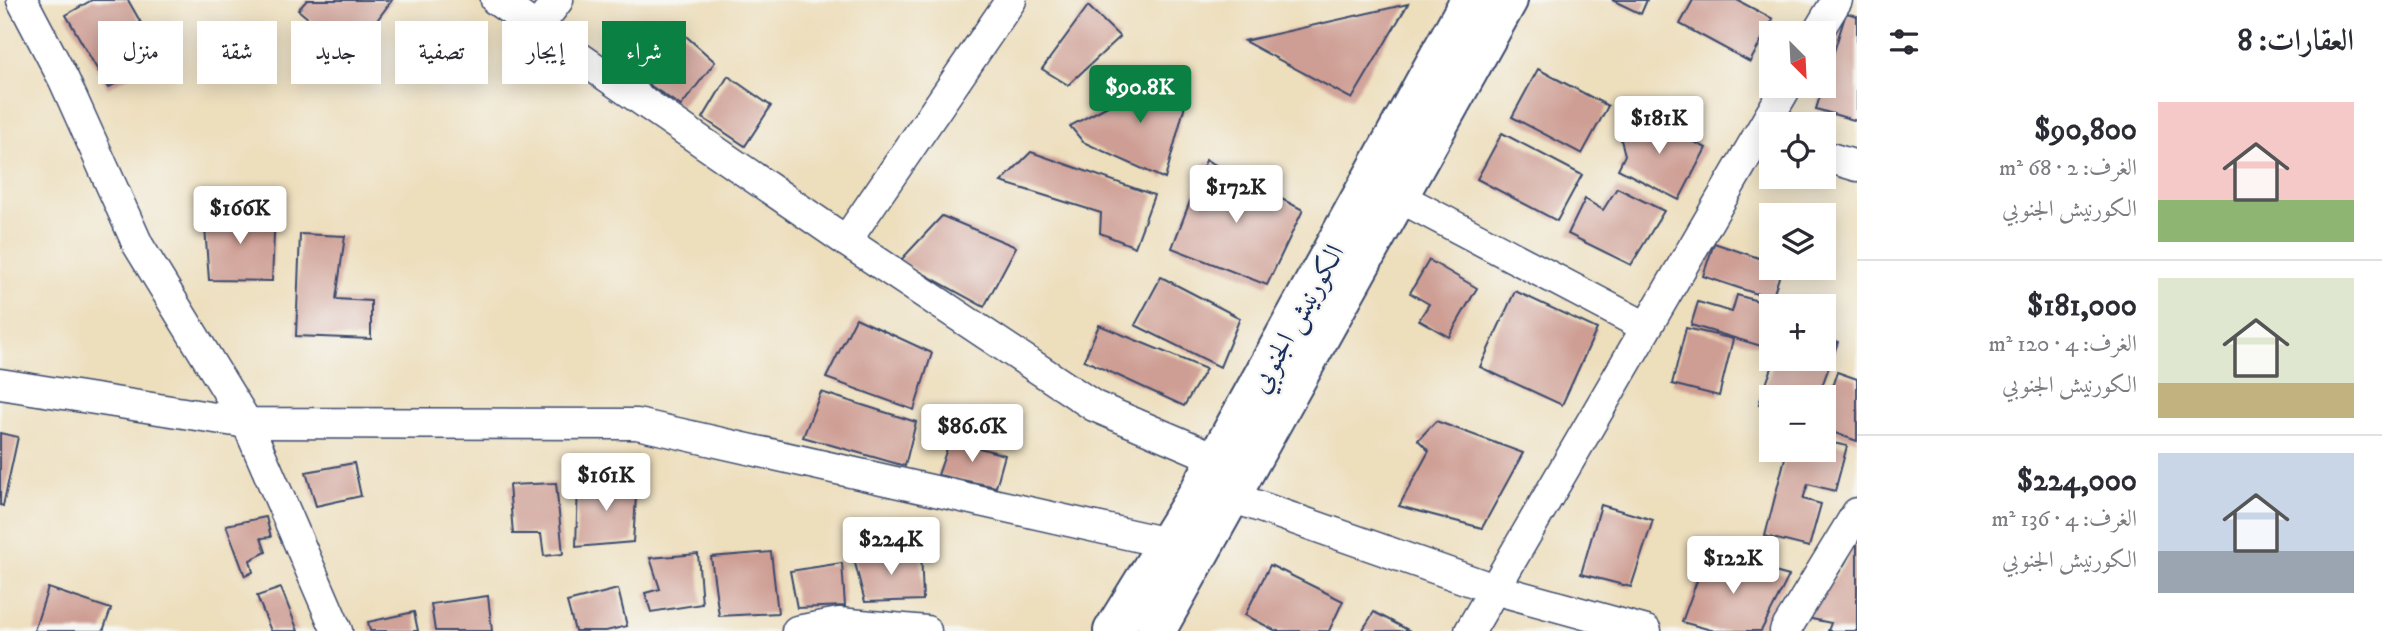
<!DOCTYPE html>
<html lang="ar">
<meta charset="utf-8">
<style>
body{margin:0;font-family:"IM FELL DW Pica",Amiri,serif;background:#f7f7f7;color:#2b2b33;direction:rtl;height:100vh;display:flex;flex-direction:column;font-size:26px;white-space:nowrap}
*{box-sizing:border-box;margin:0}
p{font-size:23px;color:#7c7c81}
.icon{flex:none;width:38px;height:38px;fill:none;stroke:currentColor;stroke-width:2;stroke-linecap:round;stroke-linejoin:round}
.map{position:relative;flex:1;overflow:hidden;direction:ltr}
.sheet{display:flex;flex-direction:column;background:#fff;width:525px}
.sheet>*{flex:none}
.banner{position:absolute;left:21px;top:21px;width:665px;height:63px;direction:rtl;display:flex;gap:14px}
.needle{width:46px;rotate:156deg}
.buttons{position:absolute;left:1759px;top:21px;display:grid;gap:14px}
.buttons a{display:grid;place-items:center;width:77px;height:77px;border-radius:0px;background:#fff;box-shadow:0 4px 18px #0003;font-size:35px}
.price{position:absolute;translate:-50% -60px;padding:0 16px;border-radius:7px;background:#fff;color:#222;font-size:23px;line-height:46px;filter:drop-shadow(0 2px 4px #0008)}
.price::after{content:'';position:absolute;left:50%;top:42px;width:21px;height:16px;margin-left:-10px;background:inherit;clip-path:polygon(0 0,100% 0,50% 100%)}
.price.on{background:#0b8043;color:#fff}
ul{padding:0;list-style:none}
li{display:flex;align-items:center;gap:21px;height:175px;padding:0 28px}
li+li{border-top:2px solid #e1e1e2}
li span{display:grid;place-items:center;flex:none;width:196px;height:140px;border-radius:0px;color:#555}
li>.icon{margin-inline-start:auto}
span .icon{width:84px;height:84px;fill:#fffc;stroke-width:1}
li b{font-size:30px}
h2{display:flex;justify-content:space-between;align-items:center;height:84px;padding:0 28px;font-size:30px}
.chip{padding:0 24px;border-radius:0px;background:#fff;box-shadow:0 4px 18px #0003;font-size:24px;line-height:63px}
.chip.on{background:#0b8043;color:#fff}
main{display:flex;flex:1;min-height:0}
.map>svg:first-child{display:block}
.building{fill:#ce9d93}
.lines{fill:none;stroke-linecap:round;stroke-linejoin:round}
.minor-casing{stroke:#3a496c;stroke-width:33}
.secondary-casing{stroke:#3a496c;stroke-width:42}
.minor{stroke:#fff;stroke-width:30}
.secondary{stroke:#fff;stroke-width:38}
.labels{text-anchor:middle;stroke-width:5;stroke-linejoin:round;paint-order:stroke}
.street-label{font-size:28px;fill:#1b2f5e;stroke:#f6f6f2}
</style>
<main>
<section class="sheet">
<h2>العقارات: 8<svg class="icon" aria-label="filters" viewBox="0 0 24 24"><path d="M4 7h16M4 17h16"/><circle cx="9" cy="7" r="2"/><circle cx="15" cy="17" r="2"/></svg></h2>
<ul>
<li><span style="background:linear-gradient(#f6c9c9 70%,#8fb573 0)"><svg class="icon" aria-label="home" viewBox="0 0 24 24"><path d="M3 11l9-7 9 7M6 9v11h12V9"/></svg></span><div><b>$90,800</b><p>الغرف: 2 · 68 m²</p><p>الكورنيش الجنوبي</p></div></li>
<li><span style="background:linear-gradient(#dfe7d0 75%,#c2b280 0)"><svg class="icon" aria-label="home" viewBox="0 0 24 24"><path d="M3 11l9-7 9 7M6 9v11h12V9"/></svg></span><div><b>$181,000</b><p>الغرف: 4 · 120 m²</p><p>الكورنيش الجنوبي</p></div></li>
<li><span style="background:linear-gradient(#c9d6e8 70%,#9aa5b1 0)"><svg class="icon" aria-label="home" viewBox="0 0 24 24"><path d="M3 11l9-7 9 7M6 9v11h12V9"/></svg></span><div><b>$224,000</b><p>الغرف: 4 · 136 m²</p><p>الكورنيش الجنوبي</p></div></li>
</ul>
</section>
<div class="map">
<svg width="1857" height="631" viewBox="0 0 1857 631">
<rect width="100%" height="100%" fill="#f6f6f2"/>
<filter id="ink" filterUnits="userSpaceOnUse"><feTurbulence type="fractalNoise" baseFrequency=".0143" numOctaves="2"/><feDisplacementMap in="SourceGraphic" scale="14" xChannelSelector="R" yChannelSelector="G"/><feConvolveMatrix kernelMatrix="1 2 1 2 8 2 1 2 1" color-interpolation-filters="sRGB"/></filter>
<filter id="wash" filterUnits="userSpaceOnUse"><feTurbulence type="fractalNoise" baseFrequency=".00686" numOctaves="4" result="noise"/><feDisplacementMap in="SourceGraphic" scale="28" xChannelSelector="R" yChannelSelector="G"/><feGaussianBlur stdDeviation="1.57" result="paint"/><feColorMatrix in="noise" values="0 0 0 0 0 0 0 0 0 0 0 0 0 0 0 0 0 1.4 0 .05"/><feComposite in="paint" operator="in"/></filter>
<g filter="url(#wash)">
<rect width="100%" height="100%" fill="#eddebc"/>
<g id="blocks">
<g class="building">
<path d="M92,0h36l33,58 -53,30 -42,-73z"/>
<path d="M307,0h85l-40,54 -54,-44z"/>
<path d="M1612,0h35l-6,14z"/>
<path d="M1693,0h44l36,19 -23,43 -70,-38z"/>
<path d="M1408,4l-56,95 -108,-58z"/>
<path d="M1088,6l32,31 -52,48 -26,-16z"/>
<path d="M1846,13l11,3v105l-41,-12z"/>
<path d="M678,29l37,33 -34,44 -42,-28z"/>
<path d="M1179,68l10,22 -24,89 -82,-37 -13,-16z"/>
<path d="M1538,69l70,37 -26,48 -70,-37z"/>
<path d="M728,76l43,30 -26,40 -42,-28z"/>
<path d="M1644,115l62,33 -27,52 -61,-31 7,-14 -4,-15 8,-19z"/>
<path d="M1502,133l80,42 -25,46 -80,-42z"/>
<path d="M1031,152l123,43 -19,52 -35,-14 1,-20 -100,-31z"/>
<path d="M1206,160l97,50 -36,75 -95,-37z"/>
<path d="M1617,188l47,23 -33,54 -63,-31 17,-35 18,11z"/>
<path d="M275,211l-3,70 -63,-1 -5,-66z"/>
<path d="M942,216l74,31 -32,60 -84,-46z"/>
<path d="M300,234l45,2 -9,63 35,2v38l-75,-3z"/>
<path d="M1714,243l57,19v6h11l-10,31 -69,-23z"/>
<path d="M1429,260l48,28 -28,49 -30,-17 10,-16 -19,-11z"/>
<path d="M1161,277l79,41 -20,49 -85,-42z"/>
<path d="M1515,291l82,38 -35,76 -82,-38z"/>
<path d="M1737,295l31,9 -5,18 8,3v24l-80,-24 7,-23 34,10z"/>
<path d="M856,318l76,35 -18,57 -88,-32z"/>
<path d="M1099,325l107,44 -22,37 -100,-46z"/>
<path d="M1686,328l47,11 -14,57 -47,-12z"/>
<path d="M1824,336l14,6 -20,55h-47v11l-12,-4 16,-45h49z"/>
<path d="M1837,372l20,7v62l-33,-12v-19z"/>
<path d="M821,392l95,30 -11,44 -102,-29z"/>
<path d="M1436,421l87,32 -41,75 -83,-22 30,-55 -11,-11z"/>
<path d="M0,433l18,4 -15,69 -3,-1z"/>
<path d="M950,440l55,15 -9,32 -58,-12z"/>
<path d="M1824,441l23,5 -12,45 -27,-7 -5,15 18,5 -12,43 -44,-11 22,-86h37z"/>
<path d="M354,463l7,33 -45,10 -10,-34z"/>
<path d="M637,481l-4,61 -57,5 2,-64z"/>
<path d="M556,483l7,71 -19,2 -3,-22h-28l-4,-49z"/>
<path d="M1601,505l52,15 -22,67 -50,-13z"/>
<path d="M266,517l5,20 -10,1 5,14 -16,8 3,12 -8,4 -19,-51z"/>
<path d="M1857,539v92h-29l3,-8 -24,-5 38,-55z"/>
<path d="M921,550l2,50 -58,2 -11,-43z"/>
<path d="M771,552l7,61 -59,3 -8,-59z"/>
<path d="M1707,553l82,23 -28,55h-46l-33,-9z"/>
<path d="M698,554l4,50 -51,8 -6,-19 15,-4 -10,-31z"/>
<path d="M842,563l3,43 -48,2 -7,-37z"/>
<path d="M1270,565l73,36 -14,30h-53l-31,-16z"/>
<path d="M48,588l63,21 -8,22h-69z"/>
<path d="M281,588l17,43h-27l-14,-35z"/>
<path d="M618,589l9,37 -21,5h-31l-8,-29z"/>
<path d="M488,596l4,35h-57l-4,-27z"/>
<path d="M414,612l4,19h-48l-2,-9z"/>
<path d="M1374,612l36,19h-48z"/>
</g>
</g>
</g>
<g filter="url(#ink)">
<use href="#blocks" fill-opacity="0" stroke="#3a496c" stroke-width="2"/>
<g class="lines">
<g class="minor-casing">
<g id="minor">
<path d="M22,0l42,80 74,165 109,178 90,208"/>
<path d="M496,0l350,241 248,165 124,53"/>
<path d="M537,28l21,-28"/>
<path d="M1817,33l20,-33"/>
<path d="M1824,156l33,10"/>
<path d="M1399,197l247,130"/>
<path d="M846,241l165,-241"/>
<path d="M0,384l247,39 390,1 530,119"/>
<path d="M1211,493l21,4 262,92 152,42"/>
<path d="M797,631l42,-8 87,8"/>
<path d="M1470,631l317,-545"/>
<path d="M1785,631l72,-118"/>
</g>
</g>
<g class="secondary-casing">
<g id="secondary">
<path d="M1113,631l87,-141 270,-490"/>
<path d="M1156,631l352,-631"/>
</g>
</g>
<use href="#minor" class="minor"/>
<use href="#secondary" class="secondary"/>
</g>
</g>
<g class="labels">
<g class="street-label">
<text transform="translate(1296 318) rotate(-61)" y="10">الكورنيش الجنوبي</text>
</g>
</g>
</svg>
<div class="buttons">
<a><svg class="needle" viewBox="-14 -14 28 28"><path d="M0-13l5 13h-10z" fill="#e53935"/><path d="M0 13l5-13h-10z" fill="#7c7c81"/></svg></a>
<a><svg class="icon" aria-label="locate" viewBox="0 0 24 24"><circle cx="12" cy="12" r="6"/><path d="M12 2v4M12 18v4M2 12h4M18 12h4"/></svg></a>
<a><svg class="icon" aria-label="layers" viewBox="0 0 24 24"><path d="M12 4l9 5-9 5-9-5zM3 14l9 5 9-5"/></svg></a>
<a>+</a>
<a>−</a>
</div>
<b class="price on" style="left:1140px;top:125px">$90.8K</b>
<b class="price" style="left:1659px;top:156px">$181K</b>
<b class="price" style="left:1236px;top:225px">$172K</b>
<b class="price" style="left:240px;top:246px">$166K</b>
<b class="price" style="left:972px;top:464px">$86.6K</b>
<b class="price" style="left:606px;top:513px">$161K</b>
<b class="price" style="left:891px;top:577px">$224K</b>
<b class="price" style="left:1733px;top:596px">$122K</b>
<div class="banner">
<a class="chip on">شراء</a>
<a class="chip">إيجار</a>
<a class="chip">تصفية</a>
<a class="chip">جديد</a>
<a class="chip">شقة</a>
<a class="chip">منزل</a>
</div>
</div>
</main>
